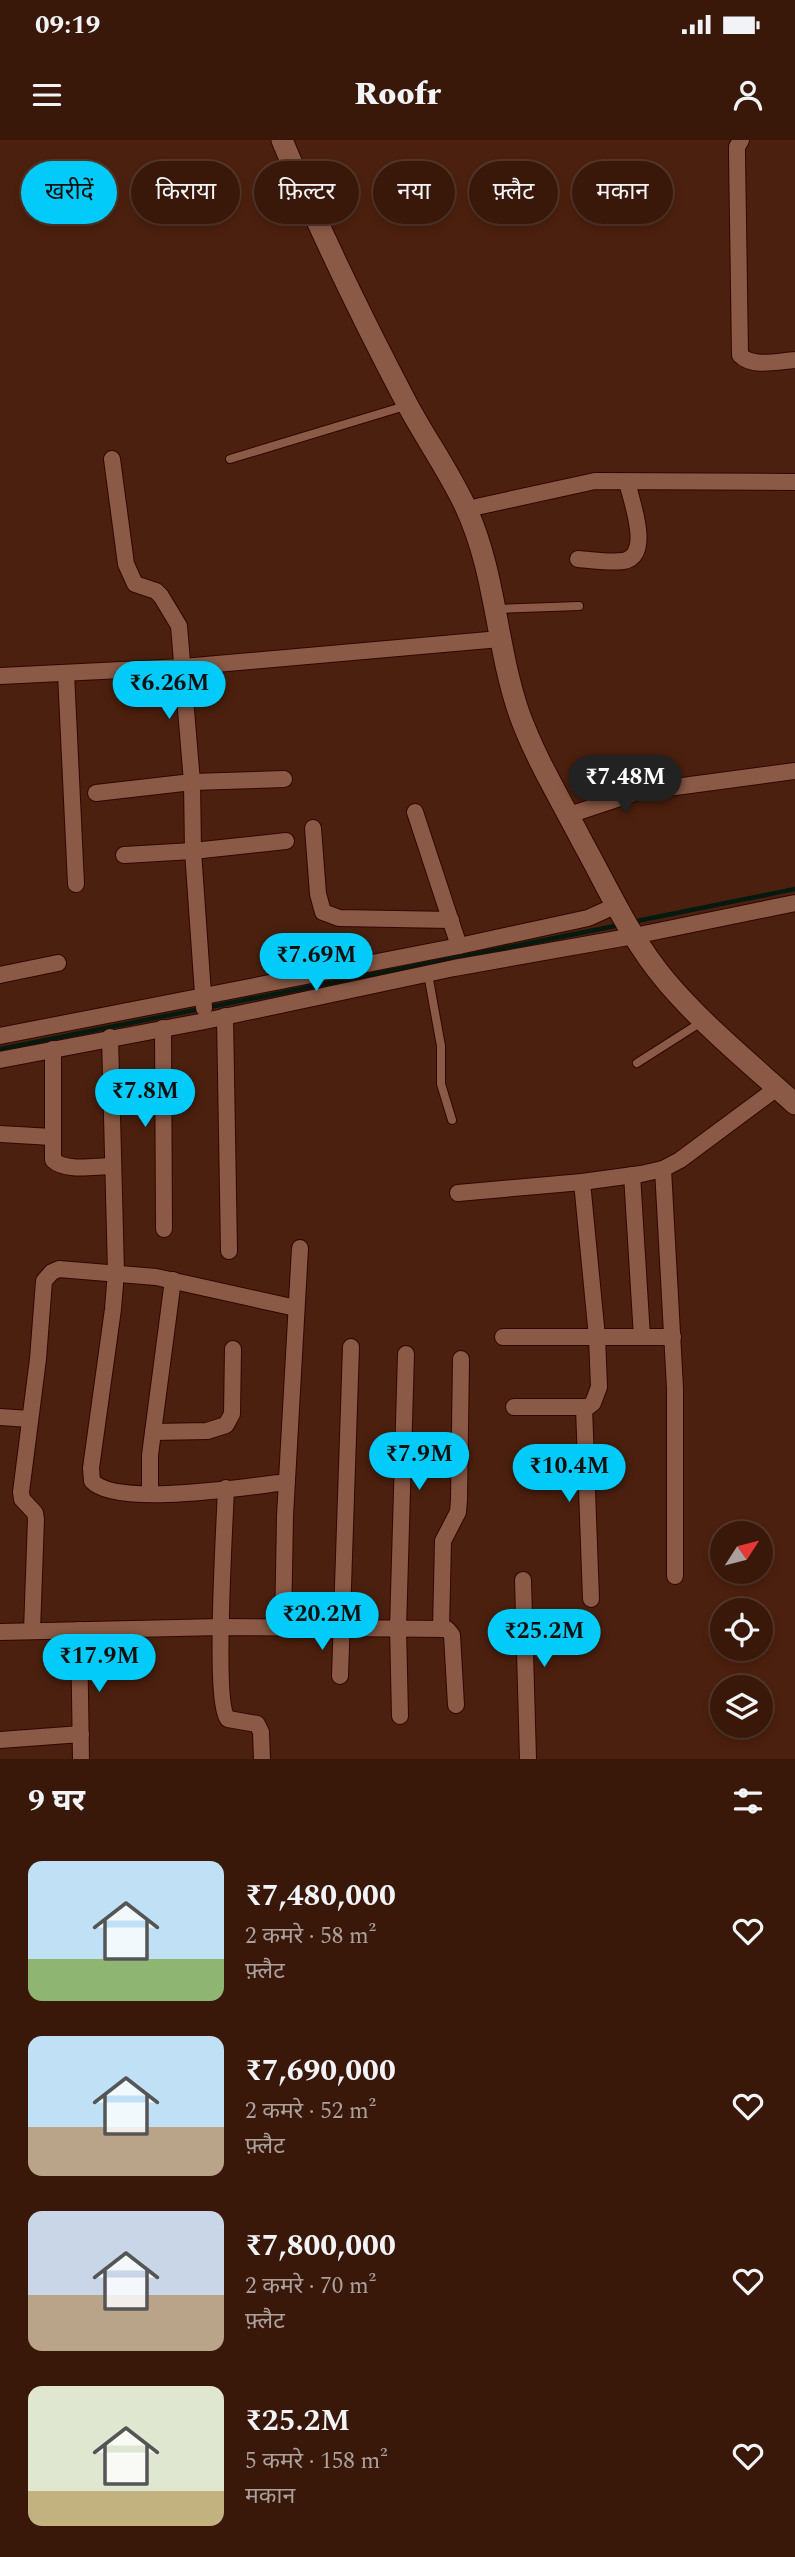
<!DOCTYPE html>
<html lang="hi">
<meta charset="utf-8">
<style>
body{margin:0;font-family:Spectral,"Noto Sans Devanagari",serif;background:#442518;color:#f1f3f6;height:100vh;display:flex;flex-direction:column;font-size:26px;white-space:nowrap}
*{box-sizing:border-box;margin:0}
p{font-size:23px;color:#aba09c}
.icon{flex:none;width:38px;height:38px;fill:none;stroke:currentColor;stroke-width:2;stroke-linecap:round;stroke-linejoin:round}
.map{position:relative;height:1619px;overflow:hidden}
.drawer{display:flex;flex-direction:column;background:#39180a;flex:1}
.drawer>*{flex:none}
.banner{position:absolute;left:21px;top:21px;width:754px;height:63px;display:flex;gap:14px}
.needle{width:46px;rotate:54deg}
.fabs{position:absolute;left:710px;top:1381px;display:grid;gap:14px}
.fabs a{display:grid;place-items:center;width:63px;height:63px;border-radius:50%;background:#39180a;box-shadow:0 4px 10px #0003,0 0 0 2px #53372b;font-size:35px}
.price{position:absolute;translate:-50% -60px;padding:0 16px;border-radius:24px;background:#03cbf9;color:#111;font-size:23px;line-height:46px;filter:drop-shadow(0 2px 4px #0008)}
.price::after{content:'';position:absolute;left:50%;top:42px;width:21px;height:16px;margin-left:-10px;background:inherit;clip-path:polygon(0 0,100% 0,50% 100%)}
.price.selected{background:#222;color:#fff}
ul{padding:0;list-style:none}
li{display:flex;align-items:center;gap:21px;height:175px;padding:0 28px}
li span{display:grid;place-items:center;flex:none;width:196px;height:140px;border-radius:14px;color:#555}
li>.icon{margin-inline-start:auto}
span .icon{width:84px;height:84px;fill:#fffc;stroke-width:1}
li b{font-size:30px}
h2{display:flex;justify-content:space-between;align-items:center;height:84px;padding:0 28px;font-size:30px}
.chip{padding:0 24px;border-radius:32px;background:#39180a;box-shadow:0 4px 10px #0003,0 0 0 2px #53372b;font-size:24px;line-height:63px}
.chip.selected{background:#03cbf9;color:#111}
.status{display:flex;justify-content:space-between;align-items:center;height:49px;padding:0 35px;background:#39180a;direction:ltr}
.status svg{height:19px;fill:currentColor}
header{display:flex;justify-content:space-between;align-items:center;height:91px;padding:0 28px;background:#39180a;font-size:32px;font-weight:800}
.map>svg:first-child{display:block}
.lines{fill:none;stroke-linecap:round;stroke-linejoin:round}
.stream{stroke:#031a10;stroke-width:4.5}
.lane-casing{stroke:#300700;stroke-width:10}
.street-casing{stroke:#300700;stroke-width:18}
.secondary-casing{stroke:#300700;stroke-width:23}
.lane{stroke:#8b5a46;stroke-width:8}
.street{stroke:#8b5a46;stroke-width:16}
.secondary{stroke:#8b5a46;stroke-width:21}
</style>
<div class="status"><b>09:19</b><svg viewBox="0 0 49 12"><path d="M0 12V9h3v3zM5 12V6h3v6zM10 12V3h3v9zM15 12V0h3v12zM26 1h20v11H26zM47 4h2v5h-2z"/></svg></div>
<header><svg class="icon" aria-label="menu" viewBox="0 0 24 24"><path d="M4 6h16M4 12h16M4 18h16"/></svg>Roofr<svg class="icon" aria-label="person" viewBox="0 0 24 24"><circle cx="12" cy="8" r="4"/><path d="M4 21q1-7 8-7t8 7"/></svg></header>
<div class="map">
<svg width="795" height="1619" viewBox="0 0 795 1619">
<rect width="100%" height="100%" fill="#4c200e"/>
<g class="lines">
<g class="stream">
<path d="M632,782l163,-33"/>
<path d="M0,909l620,-124"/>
</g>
<g class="lane-casing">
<g id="lane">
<path d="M230,319l175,-53"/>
<path d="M497,469l82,-3"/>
<path d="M428,834l13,72v38l11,36"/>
<path d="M637,923l66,-42"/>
</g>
</g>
<g class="street-casing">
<g id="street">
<path d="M741,0l-4,7v7l3,201c12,13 39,6 55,5"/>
<path d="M112,319l14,105 9,20 21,7 5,5 18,30 13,156 1,69 11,157"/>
<path d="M467,369l128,-28 200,1"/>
<path d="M578,419c15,1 31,4 45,2 30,-4 8,-61 4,-79"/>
<path d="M66,533l10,211"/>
<path d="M0,536l183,-9 317,-28"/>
<path d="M96,653l96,-11 92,-3"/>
<path d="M415,672l44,134"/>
<path d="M569,675l69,-23 157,-21"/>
<path d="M313,688l5,66 5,18 16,6 112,2"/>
<path d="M124,715l69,-4 93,-10"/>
<path d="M0,835l58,-12"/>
<path d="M225,876l4,235"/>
<path d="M163,888l1,201"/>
<path d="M0,896l459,-90 129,-28 29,-13"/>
<path d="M110,897l6,235 -3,37 -22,159 1,13c24,27 158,5 195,1"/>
<path d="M53,909v111c13,12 42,6 58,6"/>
<path d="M0,920l205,-39 249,-53 180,-32 161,-33"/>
<path d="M0,994l52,3"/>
<path d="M663,1029l12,219v188"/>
<path d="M632,1035l10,162"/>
<path d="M458,1053l124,-11 59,-8 22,-5 17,-9 97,-72"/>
<path d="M503,1197h170"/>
<path d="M514,1267h74l5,-4 6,-16 -2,-50 -15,-155"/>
<path d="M584,1268l7,191"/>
<path d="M0,1277l30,2"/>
<path d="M153,1292l54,-1 19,-6 6,-11 1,-65"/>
<path d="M226,1348c-1,33 -13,215 2,231l29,5 4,8 1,27"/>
<path d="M150,1354v-39l23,-175"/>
<path d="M523,1440l5,179"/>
<path d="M283,1488l2,-112 15,-268"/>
<path d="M441,1489l2,-88 15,-29 1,-13 2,-140"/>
<path d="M79,1490l2,129"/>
<path d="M32,1491l4,-112 -1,-6 -13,-14 -1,-7 17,-133 6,-78 8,-9 7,-3 97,8 140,31"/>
<path d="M0,1492l221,-5 226,2 5,6 4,70"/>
<path d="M340,1536l11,-329"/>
<path d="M400,1576l-2,-88 8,-274"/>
<path d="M0,1600l81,-6"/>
</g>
</g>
<g class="secondary-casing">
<path id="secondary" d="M282,0c37,90 79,176 124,262 19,36 43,69 60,106 30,65 30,138 53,205 16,45 42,87 64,130 26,47 48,97 83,138 38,45 85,83 129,123"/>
</g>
<use href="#lane" class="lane"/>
<use href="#street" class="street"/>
<use href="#secondary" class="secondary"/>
</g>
</svg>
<div class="fabs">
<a><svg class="needle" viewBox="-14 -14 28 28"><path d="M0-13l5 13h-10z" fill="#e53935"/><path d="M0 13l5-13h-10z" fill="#aba09c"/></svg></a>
<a><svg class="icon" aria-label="locate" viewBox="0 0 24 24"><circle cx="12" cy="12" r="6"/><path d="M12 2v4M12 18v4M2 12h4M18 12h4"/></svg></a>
<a><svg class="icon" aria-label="layers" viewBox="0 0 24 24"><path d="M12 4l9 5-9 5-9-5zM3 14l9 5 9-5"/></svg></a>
</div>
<b class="price" style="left:169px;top:581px">₹6.26M</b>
<b class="price selected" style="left:625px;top:675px">₹7.48M</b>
<b class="price" style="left:316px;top:853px">₹7.69M</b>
<b class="price" style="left:145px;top:989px">₹7.8M</b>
<b class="price" style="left:419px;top:1352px">₹7.9M</b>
<b class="price" style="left:569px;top:1364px">₹10.4M</b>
<b class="price" style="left:322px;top:1512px">₹20.2M</b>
<b class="price" style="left:544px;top:1529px">₹25.2M</b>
<b class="price" style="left:99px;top:1554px">₹17.9M</b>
<div class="banner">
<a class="chip selected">खरीदें</a>
<a class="chip">किराया</a>
<a class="chip">फ़िल्टर</a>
<a class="chip">नया</a>
<a class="chip">फ़्लैट</a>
<a class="chip">मकान</a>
</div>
</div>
<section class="drawer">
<h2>9 घर<svg class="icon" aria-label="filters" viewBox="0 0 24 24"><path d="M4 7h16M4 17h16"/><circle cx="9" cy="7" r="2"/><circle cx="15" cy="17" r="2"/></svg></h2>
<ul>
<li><span style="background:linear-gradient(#bfe0f5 70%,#8fb573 0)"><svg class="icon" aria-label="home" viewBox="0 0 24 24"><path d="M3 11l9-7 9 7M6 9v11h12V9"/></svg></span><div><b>₹7,480,000</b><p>2 कमरे · 58 m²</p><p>फ़्लैट</p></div><svg class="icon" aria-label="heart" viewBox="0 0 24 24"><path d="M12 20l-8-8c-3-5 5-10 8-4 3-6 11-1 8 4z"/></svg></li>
<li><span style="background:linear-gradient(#bfe0f5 65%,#b9a48a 0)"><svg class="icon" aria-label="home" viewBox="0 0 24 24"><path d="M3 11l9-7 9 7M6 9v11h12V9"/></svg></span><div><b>₹7,690,000</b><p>2 कमरे · 52 m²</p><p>फ़्लैट</p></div><svg class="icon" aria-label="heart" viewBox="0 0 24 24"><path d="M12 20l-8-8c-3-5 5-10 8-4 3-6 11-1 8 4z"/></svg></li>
<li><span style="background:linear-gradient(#c9d6e8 60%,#b9a48a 0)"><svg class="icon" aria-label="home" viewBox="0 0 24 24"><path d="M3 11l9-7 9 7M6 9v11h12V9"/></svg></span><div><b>₹7,800,000</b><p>2 कमरे · 70 m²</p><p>फ़्लैट</p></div><svg class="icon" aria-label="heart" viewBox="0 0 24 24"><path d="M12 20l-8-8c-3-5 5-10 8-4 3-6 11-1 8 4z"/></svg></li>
<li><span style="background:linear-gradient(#dfe7d0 75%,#c2b280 0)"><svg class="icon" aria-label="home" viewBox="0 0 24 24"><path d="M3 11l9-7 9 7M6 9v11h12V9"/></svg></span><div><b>₹25.2M</b><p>5 कमरे · 158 m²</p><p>मकान</p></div><svg class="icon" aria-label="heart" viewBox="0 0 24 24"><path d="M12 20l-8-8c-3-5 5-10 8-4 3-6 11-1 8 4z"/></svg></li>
</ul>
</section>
